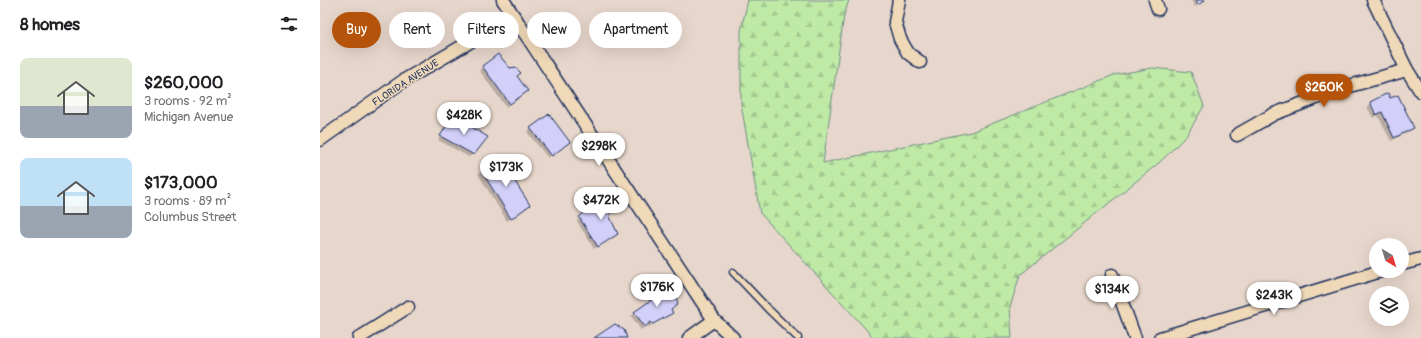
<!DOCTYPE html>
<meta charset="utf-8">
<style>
body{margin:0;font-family:Pangolin,sans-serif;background:#f2f2f2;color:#202124;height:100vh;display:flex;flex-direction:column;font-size:15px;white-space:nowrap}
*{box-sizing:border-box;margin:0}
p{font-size:13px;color:#757577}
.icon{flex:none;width:22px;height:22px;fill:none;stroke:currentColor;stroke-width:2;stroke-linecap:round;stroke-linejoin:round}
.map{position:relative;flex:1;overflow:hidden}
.drawer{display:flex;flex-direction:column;background:#fff;width:320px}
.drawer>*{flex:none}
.hud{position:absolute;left:12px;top:12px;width:380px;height:36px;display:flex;gap:8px}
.needle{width:26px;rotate:142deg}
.fabs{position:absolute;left:1049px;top:238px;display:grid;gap:8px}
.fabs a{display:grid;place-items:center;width:40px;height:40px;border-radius:50%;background:#fff;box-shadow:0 4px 16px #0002;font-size:20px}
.price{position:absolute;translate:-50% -34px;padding:0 9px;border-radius:14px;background:#fff;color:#222;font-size:13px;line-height:26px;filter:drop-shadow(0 1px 2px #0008)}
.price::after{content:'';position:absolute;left:50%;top:24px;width:12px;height:9px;margin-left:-6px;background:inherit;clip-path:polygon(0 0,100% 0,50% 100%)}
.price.selected{background:#b45309;color:#fff}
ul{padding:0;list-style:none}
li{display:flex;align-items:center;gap:12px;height:100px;padding:0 20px}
li span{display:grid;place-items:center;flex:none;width:112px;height:80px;border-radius:8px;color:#555}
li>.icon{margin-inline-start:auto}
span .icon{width:48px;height:48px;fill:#fffc;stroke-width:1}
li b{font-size:17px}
h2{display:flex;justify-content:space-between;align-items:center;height:48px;padding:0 20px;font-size:17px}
.chip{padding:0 14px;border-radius:18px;background:#fff;box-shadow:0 4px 16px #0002;font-size:14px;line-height:36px}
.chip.selected{background:#b45309;color:#fff}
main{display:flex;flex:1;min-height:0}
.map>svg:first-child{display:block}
.forest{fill:url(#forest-firs);stroke:#6d8c82}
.shadow{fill:#0003}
.building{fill:#d2cff8;stroke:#1b2f5e}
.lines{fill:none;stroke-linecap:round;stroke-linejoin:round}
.lane-casing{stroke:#1b2f5e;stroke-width:9}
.street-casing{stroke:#1b2f5e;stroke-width:15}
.lane{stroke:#f0d9b8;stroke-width:6}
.street{stroke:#f0d9b8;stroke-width:12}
.labels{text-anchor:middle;stroke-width:3;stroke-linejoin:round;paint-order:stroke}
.street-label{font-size:10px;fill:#1b2f5e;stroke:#f0d9b8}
</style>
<main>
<section class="drawer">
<h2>8 homes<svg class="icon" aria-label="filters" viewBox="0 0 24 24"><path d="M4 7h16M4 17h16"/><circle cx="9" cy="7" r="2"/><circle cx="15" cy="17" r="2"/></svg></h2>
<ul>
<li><span style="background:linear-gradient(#dfe7d0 60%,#9aa5b1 0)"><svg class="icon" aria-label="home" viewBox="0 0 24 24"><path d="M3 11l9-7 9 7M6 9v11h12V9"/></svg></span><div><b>$260,000</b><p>3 rooms · 92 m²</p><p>Michigan Avenue</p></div></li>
<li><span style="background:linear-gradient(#bfe0f5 60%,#9aa5b1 0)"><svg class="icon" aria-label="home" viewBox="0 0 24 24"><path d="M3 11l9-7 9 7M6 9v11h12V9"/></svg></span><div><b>$173,000</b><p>3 rooms · 89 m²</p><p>Columbus Street</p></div></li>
</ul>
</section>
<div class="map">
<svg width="1101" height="338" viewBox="0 0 1101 338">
<defs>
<pattern id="forest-firs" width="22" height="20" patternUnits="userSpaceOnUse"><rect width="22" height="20" fill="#bfeaa6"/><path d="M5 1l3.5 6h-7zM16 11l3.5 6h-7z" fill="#a4c991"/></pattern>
</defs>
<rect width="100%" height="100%" fill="#e7d6cb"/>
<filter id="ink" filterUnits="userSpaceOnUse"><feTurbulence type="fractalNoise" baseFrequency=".025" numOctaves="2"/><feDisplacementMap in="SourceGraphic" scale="8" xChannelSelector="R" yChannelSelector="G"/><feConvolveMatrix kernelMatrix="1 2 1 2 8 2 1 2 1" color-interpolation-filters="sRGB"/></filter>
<g filter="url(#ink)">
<path class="forest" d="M428,0h101l-5,15 -21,148 148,-31 143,-57 38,-7 39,4 13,34 -18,30 -26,26 -140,113 -10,32 2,31h-138l-114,-125 -19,-109v-74z"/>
<g class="shadow">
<path d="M871,0h15l-11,7z"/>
<path d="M178,55l12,15 10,3 -4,4 10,14 -20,16 -27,-37z"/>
<path d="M1051,103l42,25 -4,3 -18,10z"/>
<path d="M1050,104l6,12 -3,2 -6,-11z"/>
<path d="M130,121l23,33 -4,3 -31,-17z"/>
<path d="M211,129l34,16 -17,13 -21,-26z"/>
<path d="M179,159l26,49 -18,13 -29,-47z"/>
<path d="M288,215l5,22 -19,12 -17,-28 3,-4z"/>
<path d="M347,290l3,20 1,3 -22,14 -2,-2 -6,5 -10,-14z"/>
</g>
<g class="building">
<path d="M876,0h9l-7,5z"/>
<path d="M178,54l12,14 5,-1 6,6 -4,3 11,15 -18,13 -28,-38z"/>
<path d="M1068,93l2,5 8,-3 16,33 -20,10 -12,-26 -6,3 -6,-13z"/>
<path d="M229,114l21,28 -18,14 -22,-28z"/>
<path d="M133,116l35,21 -14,18 -34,-19z"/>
<path d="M180,158l30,47 -19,14 -30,-49z"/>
<path d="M288,194l10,12 -9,9 9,19 -20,13 -19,-30z"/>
<path d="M347,289l8,5 3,10 -7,6 2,3 -20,11 -2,-2 -6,5 -11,-15z"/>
<path d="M295,324l9,6 3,8h-33z"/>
</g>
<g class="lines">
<g class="lane-casing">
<path id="lane" d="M413,272l35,37 30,29"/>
</g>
<g class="street-casing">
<g id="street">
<path d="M183,0l211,320 19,18"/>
<path d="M579,0l-4,22 5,17 8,14 12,9"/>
<path d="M835,0l3,9"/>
<path d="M1053,0l34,70 14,22"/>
<path d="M917,135l37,-21 72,-27 61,-17"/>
<path d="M0,140l83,-59 70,-41 43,-21"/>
<path d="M1082,264l19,-5"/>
<path d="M792,275l23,63"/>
<path d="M39,338l49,-31"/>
<path d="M369,338l25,-18"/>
<path d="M840,338l221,-67"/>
</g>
</g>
<use href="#lane" class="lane"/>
<use href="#street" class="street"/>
</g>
</g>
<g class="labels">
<g class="street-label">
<text transform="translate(85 82) rotate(-33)" y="4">FLORIDA AVENUE</text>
</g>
</g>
</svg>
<div class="fabs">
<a><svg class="needle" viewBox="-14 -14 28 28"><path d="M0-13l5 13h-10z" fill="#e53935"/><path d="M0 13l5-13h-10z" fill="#757577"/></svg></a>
<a><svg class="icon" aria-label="layers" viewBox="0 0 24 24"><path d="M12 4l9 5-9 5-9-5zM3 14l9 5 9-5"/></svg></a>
</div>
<b class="price selected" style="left:1004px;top:108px">$260K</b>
<b class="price" style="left:144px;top:136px">$428K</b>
<b class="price" style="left:279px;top:167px">$298K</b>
<b class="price" style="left:186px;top:188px">$173K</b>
<b class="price" style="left:281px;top:221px">$472K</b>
<b class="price" style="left:337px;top:308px">$176K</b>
<b class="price" style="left:792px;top:310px">$134K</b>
<b class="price" style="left:954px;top:316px">$243K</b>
<div class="hud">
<a class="chip selected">Buy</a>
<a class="chip">Rent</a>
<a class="chip">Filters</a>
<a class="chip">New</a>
<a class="chip">Apartment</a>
</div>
</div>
</main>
